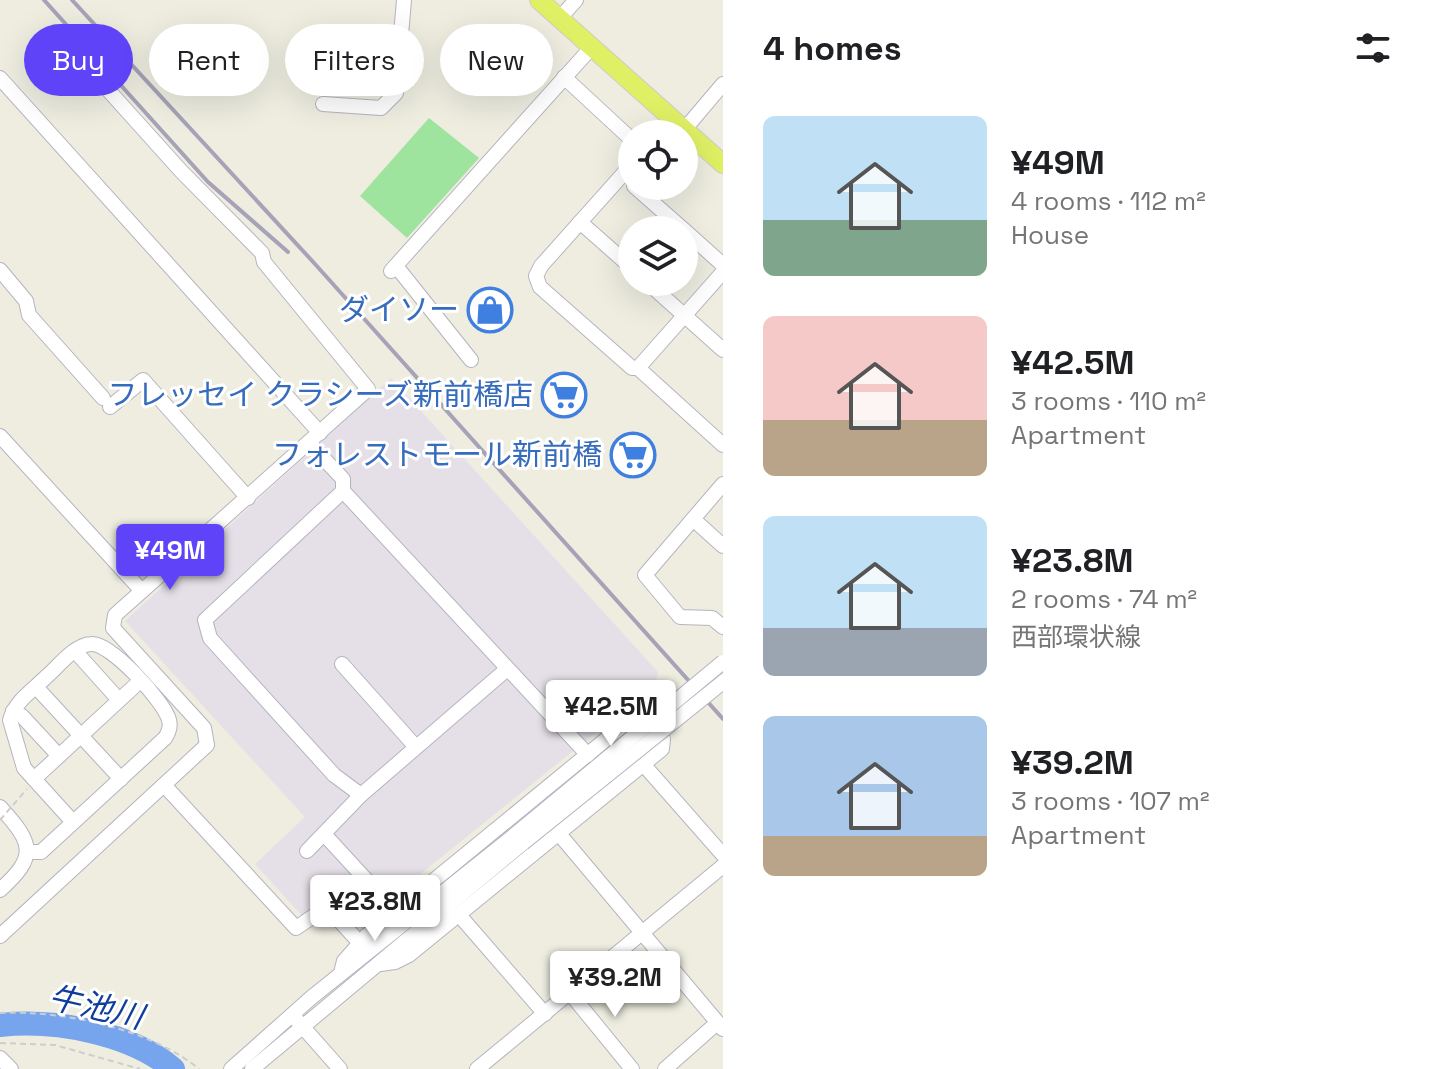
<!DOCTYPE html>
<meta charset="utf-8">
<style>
body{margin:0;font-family:"Space Grotesk","Noto Sans JP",sans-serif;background:#f6f6f6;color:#202124;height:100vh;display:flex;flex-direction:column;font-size:30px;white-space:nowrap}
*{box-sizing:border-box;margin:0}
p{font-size:26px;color:#757577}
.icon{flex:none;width:44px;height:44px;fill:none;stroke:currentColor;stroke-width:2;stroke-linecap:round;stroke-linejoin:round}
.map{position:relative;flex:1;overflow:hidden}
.side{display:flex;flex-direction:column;background:#fff;width:712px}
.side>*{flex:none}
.hud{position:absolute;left:24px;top:24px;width:578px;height:72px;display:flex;gap:16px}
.controls{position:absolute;left:618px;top:120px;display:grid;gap:16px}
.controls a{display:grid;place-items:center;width:80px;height:80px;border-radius:50%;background:#fff;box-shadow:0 8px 32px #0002;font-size:40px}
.price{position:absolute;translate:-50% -68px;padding:0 18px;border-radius:8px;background:#fff;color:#222;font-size:26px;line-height:52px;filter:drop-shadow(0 2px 4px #0008)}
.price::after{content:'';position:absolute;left:50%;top:48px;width:24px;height:18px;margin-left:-12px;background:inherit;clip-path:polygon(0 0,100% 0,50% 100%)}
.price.on{background:#5f43f8;color:#fff}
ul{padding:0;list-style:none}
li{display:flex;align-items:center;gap:24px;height:200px;padding:0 40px}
li span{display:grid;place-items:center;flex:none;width:224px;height:160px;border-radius:12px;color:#555}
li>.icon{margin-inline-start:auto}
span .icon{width:96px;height:96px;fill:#fffc;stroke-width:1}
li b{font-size:34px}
h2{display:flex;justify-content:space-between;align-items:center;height:96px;padding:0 40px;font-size:34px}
.tag{padding:0 28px;border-radius:36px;background:#fff;box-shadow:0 8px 32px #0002;font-size:28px;line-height:72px}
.tag.on{background:#5f43f8;color:#fff}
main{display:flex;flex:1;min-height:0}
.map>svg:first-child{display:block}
.industrial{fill:#e5e0e7}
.green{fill:#9ee49e}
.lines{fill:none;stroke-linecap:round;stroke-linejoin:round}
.river{stroke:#76a5ee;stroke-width:24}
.minor-casing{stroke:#b6b3c0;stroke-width:16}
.major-casing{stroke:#cdcdcd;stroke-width:20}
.path{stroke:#cdcdcd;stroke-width:2;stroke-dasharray:6 4;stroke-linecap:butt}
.minor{stroke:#fff;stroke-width:14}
.major{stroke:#e0f064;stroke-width:18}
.rail{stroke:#a6a2b7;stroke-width:4}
.minor-bridge-casing{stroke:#b6b3c0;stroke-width:16;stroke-linecap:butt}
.path-bridge{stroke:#cdcdcd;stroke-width:2;stroke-dasharray:6 4;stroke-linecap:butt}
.minor-bridge{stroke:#fff;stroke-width:14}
.labels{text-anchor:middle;stroke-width:6;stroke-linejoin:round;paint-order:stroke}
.shop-label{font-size:30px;fill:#366cbe;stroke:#fff;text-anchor:end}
.water-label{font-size:32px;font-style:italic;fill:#0f3c9f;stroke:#fff}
</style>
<main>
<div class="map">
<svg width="723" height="1069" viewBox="0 0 723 1069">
<rect width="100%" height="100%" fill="#eeede0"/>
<path class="industrial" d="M391,378l267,294 -2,12 -301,243 -24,-28 -26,20 -50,-55 50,-47 -180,-196z"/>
<path class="green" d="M429,118l50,40 -72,80 -47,-42z"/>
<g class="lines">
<path class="river" d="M0,1025c55,-6 131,8 173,44"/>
<g class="minor-casing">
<g id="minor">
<path d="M559,19l17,-19"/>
<path d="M564,77l68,63"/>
<path d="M0,78l320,355"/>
<path d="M323,104l58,4 15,-15 8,-93"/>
<path d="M684,130l39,-46"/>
<path d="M660,134l12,-14"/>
<path d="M632,164l-91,102 -5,10 4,11 92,81h6l85,-96"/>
<path d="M634,186l50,44"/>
<path d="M580,222l52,46"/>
<path d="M684,230l39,35"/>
<path d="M396,266l75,94"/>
<path d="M0,270l26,31 3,14 74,83"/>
<path d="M391,271l200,-223"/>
<path d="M647,282l76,68"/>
<path d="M638,368l85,77"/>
<path d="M110,407l33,-27 105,118"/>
<path d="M0,436l142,155 226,-202 -104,-127 -2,-9 -81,-82 -125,-139"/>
<path d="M309,443l34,36v12l-138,129 5,18 124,137 27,20"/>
<path d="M723,484l-78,91 35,42 32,1 11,9"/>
<path d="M343,491l245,264"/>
<path d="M693,519l30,27"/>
<path d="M75,651l44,49"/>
<path d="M342,664l73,82"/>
<path d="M36,687l85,92"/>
<path d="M13,711l9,5 37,40"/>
<path d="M643,764l80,91"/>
<path d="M34,779l106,-98"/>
<path d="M164,785l132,143 31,-21 32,35"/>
<path d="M0,807c33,36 38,49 0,83"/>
<path d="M324,834l45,49"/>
<path d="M560,835l163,194"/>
<path d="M307,851l54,-56 146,-126"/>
<path d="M27,852h14l124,-114c4,-6 6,-11 4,-18 -5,-19 -59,-78 -78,-76 -17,1 -33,23 -45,33 -13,13 -31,24 -36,43l14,48 49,54"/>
<path d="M460,916l85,98"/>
<path d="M0,936l207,-191 -3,-17 -91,-100 2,-13 27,-24"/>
<path d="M341,973l3,-12 22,-25 271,-222 6,1 20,24 -1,10 -253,206 -14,7 -15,2"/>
<path d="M570,993l62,76"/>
<path d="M295,1018l45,51"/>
<path d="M0,1058l11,11"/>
<path d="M231,1069l81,-72 205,-164"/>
<path d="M252,1069l271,-226"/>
<path d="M477,1069l246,-203"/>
<path d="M665,1069l52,-46"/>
</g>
</g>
<g class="major-casing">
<path id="major" d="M539,0l184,164"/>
</g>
<g class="path">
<path d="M640,701l26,-20"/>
<path d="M0,1013c62,-3 151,16 199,56"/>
<path d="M0,1043l55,2 85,24"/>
</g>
<use href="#minor" class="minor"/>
<use href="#major" class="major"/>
<g class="rail">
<path d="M44,0l164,182 80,70"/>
<path d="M72,0l243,264 408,455"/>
</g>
<g class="minor-bridge-casing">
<g id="minor-bridge">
<path d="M517,833l206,-171"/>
<path d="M523,843l200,-161"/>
</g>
</g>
<path class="path-bridge" d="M0,820l27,-31"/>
<use href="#minor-bridge" class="minor-bridge"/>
</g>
<defs>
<g id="shop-ring" transform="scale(2.3)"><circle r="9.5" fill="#fff" stroke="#3f7fe0" stroke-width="1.5"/><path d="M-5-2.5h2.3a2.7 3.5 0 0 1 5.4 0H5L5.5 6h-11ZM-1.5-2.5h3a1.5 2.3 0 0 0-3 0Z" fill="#3f7fe0"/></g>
<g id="supermarket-ring" transform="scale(2.3)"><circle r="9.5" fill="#fff" stroke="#3f7fe0" stroke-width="1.5"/><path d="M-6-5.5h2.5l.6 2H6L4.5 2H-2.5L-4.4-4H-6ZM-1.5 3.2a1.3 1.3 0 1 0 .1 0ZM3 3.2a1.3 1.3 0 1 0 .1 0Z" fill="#3f7fe0"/></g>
</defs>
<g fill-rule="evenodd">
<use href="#shop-ring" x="490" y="310"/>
<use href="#supermarket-ring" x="564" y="395"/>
<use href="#supermarket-ring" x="633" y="455"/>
</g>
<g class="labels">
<g class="shop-label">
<text x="459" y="320">ダイソー</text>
<text x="533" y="405">フレッセイ クラシーズ新前橋店</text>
<text x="602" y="465">フォレストモール新前橋</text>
</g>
<g class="water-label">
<text transform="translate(96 1007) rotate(13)" y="11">牛池川</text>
</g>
</g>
</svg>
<div class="controls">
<a><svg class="icon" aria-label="locate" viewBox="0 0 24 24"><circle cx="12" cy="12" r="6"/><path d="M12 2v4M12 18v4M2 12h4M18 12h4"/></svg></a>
<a><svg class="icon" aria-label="layers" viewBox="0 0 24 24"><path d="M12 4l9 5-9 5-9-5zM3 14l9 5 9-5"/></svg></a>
</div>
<b class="price on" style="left:170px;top:592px">¥49M</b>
<b class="price" style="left:611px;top:748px">¥42.5M</b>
<b class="price" style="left:375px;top:943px">¥23.8M</b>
<b class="price" style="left:615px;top:1019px">¥39.2M</b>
<div class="hud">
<a class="tag on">Buy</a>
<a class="tag">Rent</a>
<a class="tag">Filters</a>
<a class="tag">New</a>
</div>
</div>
<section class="side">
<h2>4 homes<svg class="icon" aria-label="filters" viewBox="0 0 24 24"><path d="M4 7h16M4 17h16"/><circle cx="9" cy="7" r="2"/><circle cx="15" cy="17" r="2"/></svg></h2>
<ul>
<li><span style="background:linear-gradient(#bfe0f5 65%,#7fa58c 0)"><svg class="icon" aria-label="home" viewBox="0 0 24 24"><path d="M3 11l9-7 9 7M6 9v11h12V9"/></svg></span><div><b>¥49M</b><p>4 rooms · 112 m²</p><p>House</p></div></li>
<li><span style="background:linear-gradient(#f6c9c9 65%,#b9a48a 0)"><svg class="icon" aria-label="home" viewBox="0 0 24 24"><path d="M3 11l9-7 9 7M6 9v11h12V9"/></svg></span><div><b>¥42.5M</b><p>3 rooms · 110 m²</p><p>Apartment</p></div></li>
<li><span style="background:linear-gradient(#bfe0f5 70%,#9aa5b1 0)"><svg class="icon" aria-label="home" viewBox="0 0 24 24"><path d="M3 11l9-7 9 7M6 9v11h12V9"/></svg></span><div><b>¥23.8M</b><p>2 rooms · 74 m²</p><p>西部環状線</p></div></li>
<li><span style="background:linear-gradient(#a9c7e8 75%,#b9a48a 0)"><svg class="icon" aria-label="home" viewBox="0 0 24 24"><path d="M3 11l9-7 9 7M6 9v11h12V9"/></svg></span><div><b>¥39.2M</b><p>3 rooms · 107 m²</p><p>Apartment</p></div></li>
</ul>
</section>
</main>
